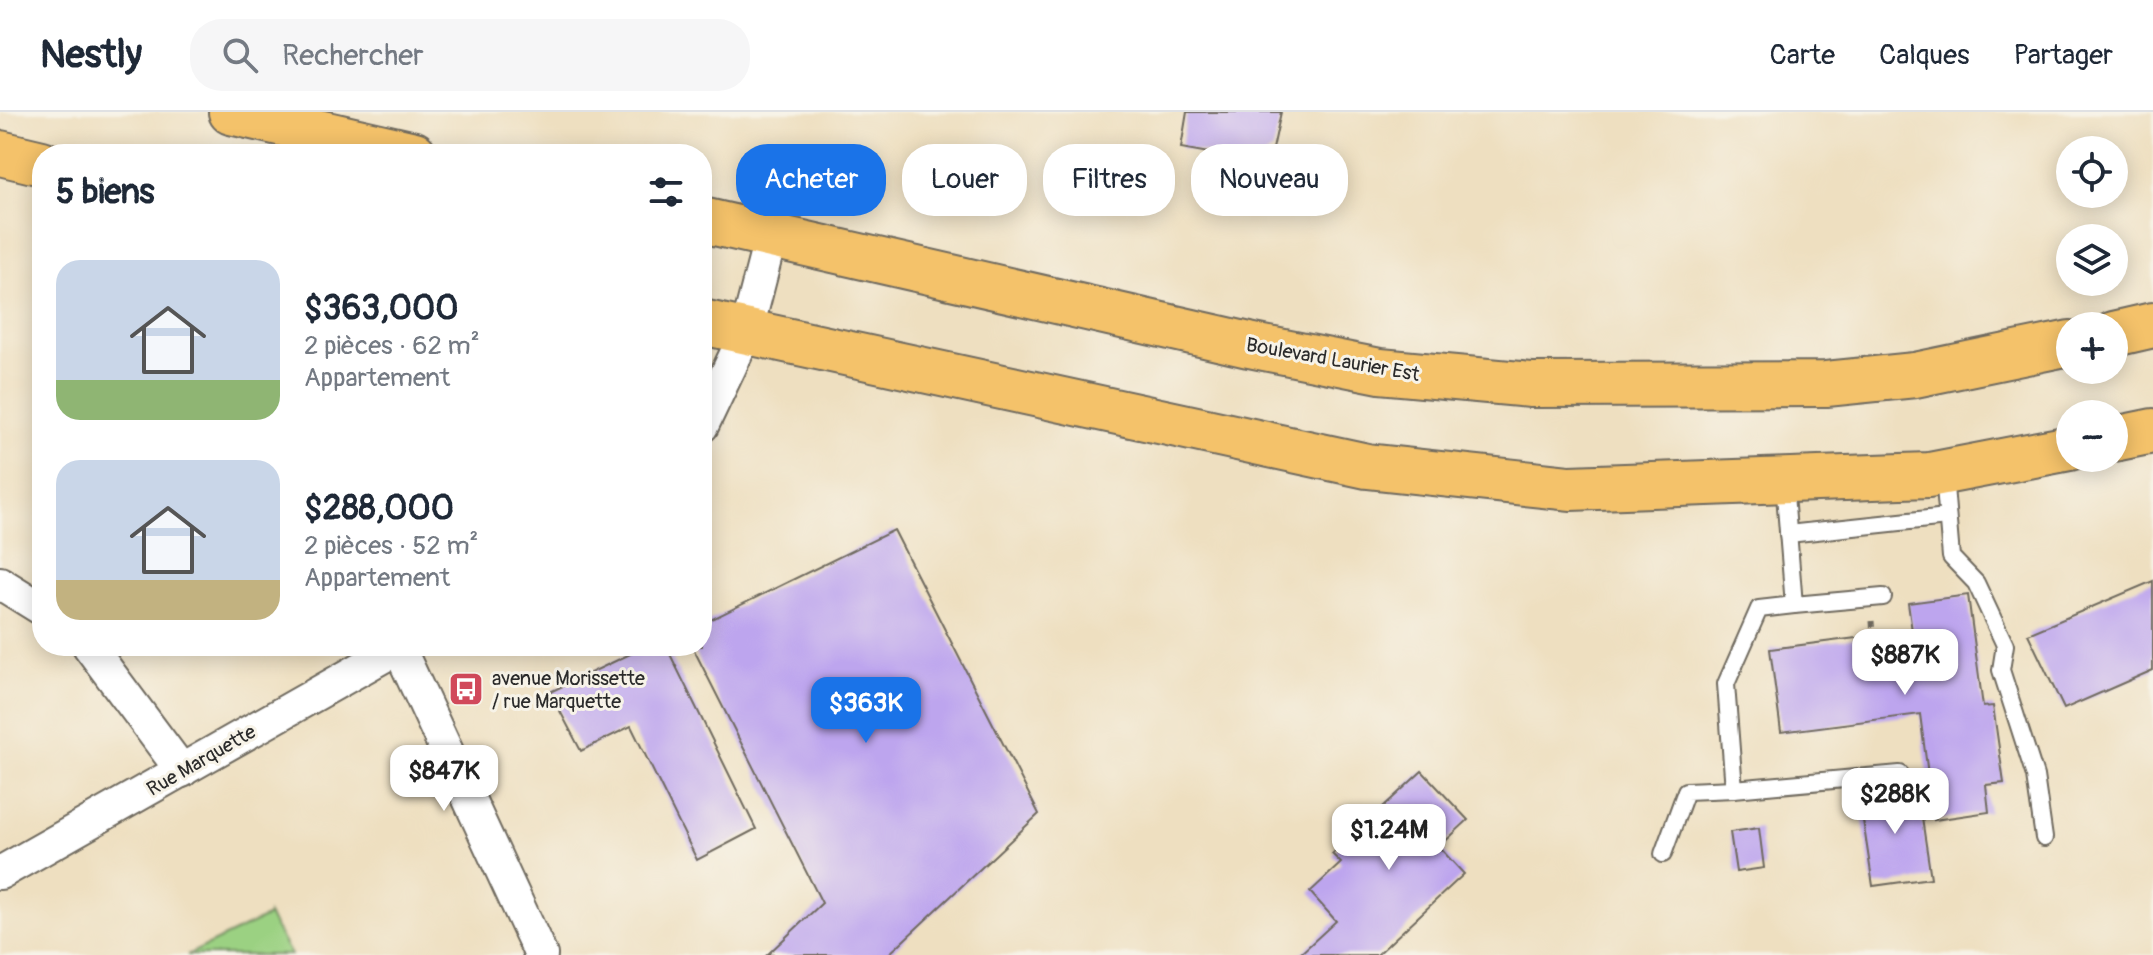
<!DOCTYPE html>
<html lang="fr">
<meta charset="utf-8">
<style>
body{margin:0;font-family:Pangolin,sans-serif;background:#f6f6f7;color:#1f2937;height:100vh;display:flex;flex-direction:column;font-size:30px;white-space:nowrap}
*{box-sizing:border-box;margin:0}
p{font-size:26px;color:#747a83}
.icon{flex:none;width:44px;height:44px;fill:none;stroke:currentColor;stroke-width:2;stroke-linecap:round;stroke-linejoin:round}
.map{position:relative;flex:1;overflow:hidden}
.drawer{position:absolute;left:32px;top:32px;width:680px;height:512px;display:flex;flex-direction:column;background:#fff;border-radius:32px;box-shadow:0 4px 20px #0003}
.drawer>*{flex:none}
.top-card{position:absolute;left:736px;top:32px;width:760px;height:72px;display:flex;gap:16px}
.fabs{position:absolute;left:2056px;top:24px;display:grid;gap:16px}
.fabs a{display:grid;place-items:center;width:72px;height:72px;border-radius:50%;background:#fff;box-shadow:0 4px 20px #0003;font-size:40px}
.price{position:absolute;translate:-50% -68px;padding:0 18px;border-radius:16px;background:#fff;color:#222;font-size:26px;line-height:52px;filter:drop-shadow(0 2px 4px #0008)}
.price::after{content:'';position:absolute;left:50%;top:48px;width:24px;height:18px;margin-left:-12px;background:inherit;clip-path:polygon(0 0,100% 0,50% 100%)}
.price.current{background:#1a73e8;color:#fff}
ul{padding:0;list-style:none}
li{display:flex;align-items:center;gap:24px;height:200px;padding:0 24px}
li span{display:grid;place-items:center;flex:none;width:224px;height:160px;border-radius:24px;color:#555}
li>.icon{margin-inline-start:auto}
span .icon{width:96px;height:96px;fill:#fffc;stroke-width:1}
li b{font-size:34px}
h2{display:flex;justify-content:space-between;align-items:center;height:96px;padding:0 24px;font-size:34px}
.pill{padding:0 28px;border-radius:32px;background:#fff;box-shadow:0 4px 20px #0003;font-size:28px;line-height:72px}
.pill.current{background:#1a73e8;color:#fff}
header{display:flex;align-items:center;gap:48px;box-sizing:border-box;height:112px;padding:0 40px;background:#fff;border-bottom:2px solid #e0e1e3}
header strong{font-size:38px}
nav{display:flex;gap:44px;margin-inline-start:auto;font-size:28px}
.search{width:560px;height:72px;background:#f6f6f7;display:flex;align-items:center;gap:20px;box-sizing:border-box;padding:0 28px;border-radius:32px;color:#747a83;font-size:30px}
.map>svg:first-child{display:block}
.green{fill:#9bd182;stroke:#637e56;stroke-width:2}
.building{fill:#bda5ee}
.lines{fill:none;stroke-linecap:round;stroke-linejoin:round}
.lane-casing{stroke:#6f6a5f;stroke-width:20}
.street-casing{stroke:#6f6a5f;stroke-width:36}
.primary-casing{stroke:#6f6a5f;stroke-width:48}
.path{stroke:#6f6a5f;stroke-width:5;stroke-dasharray:6 6;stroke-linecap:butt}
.lane{stroke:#fff;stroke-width:16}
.street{stroke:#fff;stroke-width:32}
.primary{stroke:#f4c26a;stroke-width:44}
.labels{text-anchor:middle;stroke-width:6;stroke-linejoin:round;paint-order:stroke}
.street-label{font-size:20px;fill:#2b2b2b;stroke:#f7f3e8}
.poi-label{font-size:20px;fill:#2b2b2b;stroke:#f7f3e8;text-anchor:start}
</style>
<header>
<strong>Nestly</strong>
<div class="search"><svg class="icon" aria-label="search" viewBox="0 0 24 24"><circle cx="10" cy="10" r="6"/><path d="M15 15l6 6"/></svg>Rechercher</div>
<nav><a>Carte</a><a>Calques</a><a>Partager</a></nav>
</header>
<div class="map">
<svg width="2153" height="843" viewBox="0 0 2153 843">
<rect width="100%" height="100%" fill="#f7f3e8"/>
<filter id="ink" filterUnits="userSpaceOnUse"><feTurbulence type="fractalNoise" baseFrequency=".0125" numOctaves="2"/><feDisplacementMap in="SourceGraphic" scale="16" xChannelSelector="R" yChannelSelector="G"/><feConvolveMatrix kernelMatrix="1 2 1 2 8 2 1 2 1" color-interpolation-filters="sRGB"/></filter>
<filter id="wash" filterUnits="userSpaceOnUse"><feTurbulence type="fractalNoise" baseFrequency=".006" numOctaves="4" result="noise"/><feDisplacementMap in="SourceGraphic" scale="32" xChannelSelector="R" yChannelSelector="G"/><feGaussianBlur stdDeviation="1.8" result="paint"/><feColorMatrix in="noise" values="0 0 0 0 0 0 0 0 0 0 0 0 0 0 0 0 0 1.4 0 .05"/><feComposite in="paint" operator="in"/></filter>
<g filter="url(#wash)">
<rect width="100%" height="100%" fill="#eedfc0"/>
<path class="green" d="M268,803l23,40h-104l81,-39z"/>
<g id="blocks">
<g class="building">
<path d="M1187,0h94l-8,37 -15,13 -77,-14z"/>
<path d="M894,418l145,284 -151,141h-121l55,-52 -130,-257h10v-22z"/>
<path d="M2153,469v89l-89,39 -36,-75z"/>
<path d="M1968,483l15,112 10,-1 11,77 -18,2 3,27 -55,8 -14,-106 -139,18 -11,-83 142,-18 -4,-28z"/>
<path d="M647,534h19l90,183 -59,31 -66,-134 -50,25 -31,-59z"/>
<path d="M1422,659l46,49 -29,27 25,27 -87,81h-78l37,-34 -26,-29 31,-29 -9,-9z"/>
<path d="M1917,673l14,93 -58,8 -14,-92z"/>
<path d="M1759,716l5,40 -28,4 -6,-40z"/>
</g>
</g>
</g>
<g filter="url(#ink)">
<use href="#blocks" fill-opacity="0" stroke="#6f6a5f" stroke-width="2"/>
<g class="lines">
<g class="lane-casing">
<g id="lane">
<path d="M1944,363l7,82 25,26 29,62 -4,25 34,106 9,62"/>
<path d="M1784,370l10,123 89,-8"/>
<path d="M1788,422l159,-17"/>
<path d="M1794,493l-35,4 -33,75 8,105 166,-15"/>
<path d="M1663,742l23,-63 48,-2"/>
</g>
</g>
<g class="street-casing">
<g id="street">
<path d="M702,314l44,-93 25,-97"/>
<path d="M0,471l42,26"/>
<path d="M89,534l93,125"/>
<path d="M399,536l142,307"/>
<path d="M0,761l401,-227"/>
</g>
</g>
<g class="primary-casing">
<g id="primary">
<path d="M231,0l183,42"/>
<path d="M0,41l42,10"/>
<path d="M702,108l547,125 131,26 151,14 295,-1 89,-9 155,-32"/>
<path d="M702,210l665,144 203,22 359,-13 141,-27"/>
<path d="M2114,222l39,-9"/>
<path d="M2114,327l39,-8"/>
</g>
</g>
<path class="path" d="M1872,509l1,15"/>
<use href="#lane" class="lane"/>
<use href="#street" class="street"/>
<use href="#primary" class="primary"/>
</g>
</g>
<defs>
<g id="bus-square" transform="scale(1.8)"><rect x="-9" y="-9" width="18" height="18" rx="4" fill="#d1495b" stroke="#f7f3e8"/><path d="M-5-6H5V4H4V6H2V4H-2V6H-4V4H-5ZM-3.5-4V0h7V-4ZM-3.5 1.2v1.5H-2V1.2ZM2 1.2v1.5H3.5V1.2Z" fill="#fff"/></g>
</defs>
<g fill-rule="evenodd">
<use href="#bus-square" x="466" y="577"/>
</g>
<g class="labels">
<g class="street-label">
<text transform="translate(1333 247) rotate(10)" y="7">Boulevard Laurier Est</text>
<text transform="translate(201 648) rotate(-30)" y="7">Rue Marquette</text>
</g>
<g class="poi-label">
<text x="492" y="573">avenue Morissette<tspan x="492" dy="23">/ rue Marquette</tspan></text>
</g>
</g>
</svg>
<div class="fabs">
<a><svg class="icon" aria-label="locate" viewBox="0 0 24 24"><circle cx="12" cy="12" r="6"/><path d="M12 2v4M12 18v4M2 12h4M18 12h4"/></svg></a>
<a><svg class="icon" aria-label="layers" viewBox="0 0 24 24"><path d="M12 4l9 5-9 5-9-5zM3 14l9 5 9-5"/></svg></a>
<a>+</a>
<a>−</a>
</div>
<b class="price" style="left:1905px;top:585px">$887K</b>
<b class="price current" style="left:866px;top:633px">$363K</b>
<b class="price" style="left:444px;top:701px">$847K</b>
<b class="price" style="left:1895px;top:724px">$288K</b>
<b class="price" style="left:1389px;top:760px">$1.24M</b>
<div class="top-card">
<a class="pill current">Acheter</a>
<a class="pill">Louer</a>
<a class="pill">Filtres</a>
<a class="pill">Nouveau</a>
</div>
<section class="drawer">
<h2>5 biens<svg class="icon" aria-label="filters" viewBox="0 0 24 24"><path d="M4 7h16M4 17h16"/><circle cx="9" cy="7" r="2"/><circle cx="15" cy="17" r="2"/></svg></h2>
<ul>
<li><span style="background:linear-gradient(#c9d6e8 75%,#8fb573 0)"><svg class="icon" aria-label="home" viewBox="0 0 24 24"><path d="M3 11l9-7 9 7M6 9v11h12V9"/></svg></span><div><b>$363,000</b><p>2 pièces · 62 m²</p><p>Appartement</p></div></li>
<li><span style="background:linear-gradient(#c9d6e8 75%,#c2b280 0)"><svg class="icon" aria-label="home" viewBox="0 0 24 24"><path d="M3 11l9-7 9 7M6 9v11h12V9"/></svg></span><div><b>$288,000</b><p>2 pièces · 52 m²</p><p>Appartement</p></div></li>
</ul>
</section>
</div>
